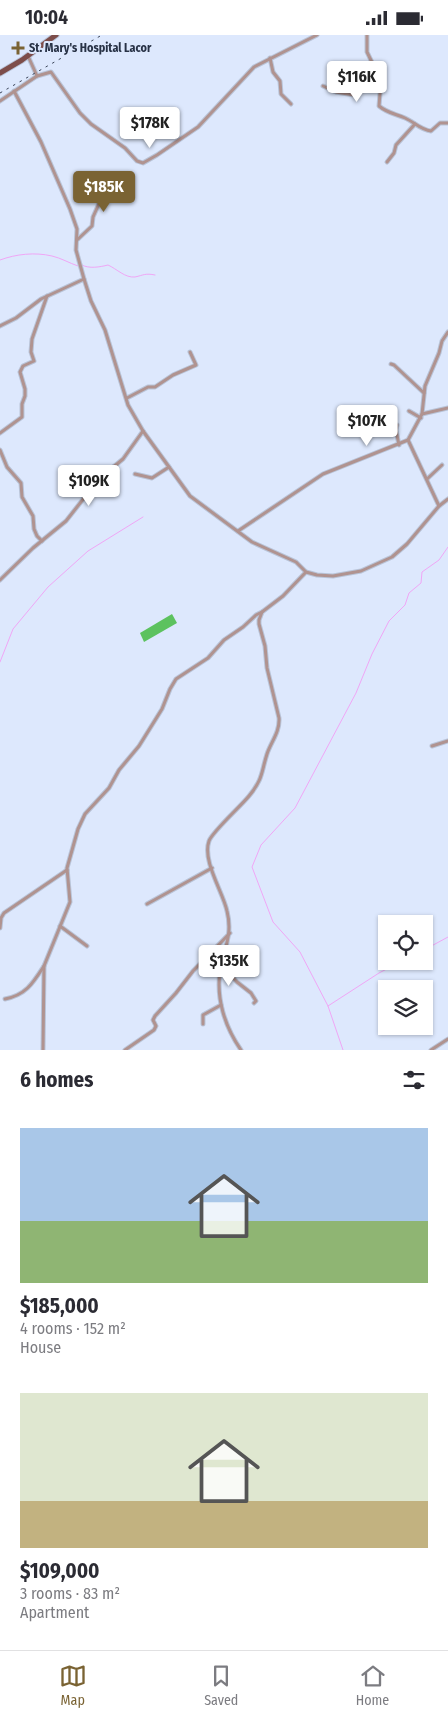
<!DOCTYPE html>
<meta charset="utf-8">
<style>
body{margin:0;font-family:"Fira Sans Condensed",sans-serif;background:#f2f2f3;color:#2b2b33;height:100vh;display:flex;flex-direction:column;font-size:19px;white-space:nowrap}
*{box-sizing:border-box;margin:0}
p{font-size:16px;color:#7c7c81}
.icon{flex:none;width:28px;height:28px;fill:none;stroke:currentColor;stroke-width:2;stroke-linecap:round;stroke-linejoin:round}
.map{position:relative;height:1015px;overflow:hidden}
.panel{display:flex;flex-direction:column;background:#fff;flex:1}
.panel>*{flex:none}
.controls{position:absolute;left:378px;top:880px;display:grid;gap:10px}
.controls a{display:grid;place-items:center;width:55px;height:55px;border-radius:0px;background:#fff;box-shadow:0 1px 4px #0004;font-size:25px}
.price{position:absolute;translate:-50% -42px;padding:0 11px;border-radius:5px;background:#fff;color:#222;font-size:16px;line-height:32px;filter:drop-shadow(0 1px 2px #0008)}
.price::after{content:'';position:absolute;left:50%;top:30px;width:15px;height:11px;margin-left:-8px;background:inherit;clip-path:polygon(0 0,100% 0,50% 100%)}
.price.current{background:#7a6333;color:#fff}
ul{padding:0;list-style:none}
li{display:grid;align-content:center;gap:10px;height:265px;padding:0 20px}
li span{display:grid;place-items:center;height:155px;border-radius:0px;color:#555}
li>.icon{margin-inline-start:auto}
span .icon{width:90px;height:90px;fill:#fffc;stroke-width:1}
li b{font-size:21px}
h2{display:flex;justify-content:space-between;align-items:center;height:60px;padding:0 20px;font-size:21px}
.status{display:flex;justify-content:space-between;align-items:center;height:35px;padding:0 25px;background:#fff;direction:ltr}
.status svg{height:14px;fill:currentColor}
.tabs{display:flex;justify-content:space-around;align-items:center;height:70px;border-top:1px solid #e1e1e2;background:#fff;font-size:14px;color:#7c7c81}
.tabs a{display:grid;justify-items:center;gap:2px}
.tabs .current{color:#7a6333}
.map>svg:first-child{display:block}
.forest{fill:#5cc25f}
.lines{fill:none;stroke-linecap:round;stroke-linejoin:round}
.stream{stroke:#f0a6f6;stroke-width:1}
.minor-casing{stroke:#b9c4d8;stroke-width:5}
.major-casing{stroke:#b9c4d8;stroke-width:7}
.minor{stroke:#b09390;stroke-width:3}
.major{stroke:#7d4d4a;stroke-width:5}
.rail{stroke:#3a4458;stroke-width:1;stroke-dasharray:2.5 5;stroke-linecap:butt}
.poi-dot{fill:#7a6333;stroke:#dde8fd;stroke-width:2}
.labels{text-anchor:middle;stroke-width:4;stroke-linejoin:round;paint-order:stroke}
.poi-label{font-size:12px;font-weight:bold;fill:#283246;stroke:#dde8fd;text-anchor:start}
</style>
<div class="status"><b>10:04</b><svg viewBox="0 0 49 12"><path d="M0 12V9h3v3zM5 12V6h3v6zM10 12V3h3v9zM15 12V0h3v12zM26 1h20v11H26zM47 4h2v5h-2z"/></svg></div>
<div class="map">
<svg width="448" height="1015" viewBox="0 0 448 1015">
<rect width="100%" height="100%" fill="#dde8fd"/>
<path class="forest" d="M172,579l5,9 -33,19 -4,-9z"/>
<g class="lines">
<g class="stream">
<path d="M0,225c16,-6 35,-8 52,-4 9,2 17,7 26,10"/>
<path d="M82,230c7,4 18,2 26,0 9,4 17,13 27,12 9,-2 10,-4 20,-2"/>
<path d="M0,627l13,-33 35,-42 40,-36 55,-34"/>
<path d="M424,915l24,-13"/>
<path d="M328,971l51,-33 23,-12"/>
<path d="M343,1015l-15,-44 -28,-54 -27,-30 -21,-55 9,-22 34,-37 61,-115 16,-39 17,-33 16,-16 4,-12 12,-10 1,-11 17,-12 9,-13"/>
</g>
<g class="minor-casing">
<g id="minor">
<path d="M367,0v17l14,29 -2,25c8,7 17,8 26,12 9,4 16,12 26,13l9,-8h8"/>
<path d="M28,21l9,20"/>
<path d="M270,23l3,14 7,9 1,13 10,10"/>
<path d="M323,51l13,6 18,3 8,-17 10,-13"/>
<path d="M14,56l27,51 29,67 7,20 -1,21 8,29 7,22 14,29 23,75 15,26 47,65 62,46 44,20 10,10 11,3 16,1 28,-5 31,-14 15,-13 32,-38 9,-7"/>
<path d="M0,66l37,-25 14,-4 29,41 11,11 34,24 12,13 6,2 14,-8 41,-28 56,-60 63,-32"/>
<path d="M387,127l7,-9 2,-8 19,-21"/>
<path d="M77,205l15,-14 1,-9 9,-20 13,-11 1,-5"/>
<path d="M0,291l16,-8 25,-19 43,-20"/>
<path d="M391,329l3,1 30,28"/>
<path d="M127,363l21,-11h7l18,-12 23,-10 -6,-13"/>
<path d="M409,376l12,7"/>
<path d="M422,379l26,-6"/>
<path d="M397,390l-1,5 3,15"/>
<path d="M0,398l22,-16v-13l3,-8v-7l-5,-17 3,-6 11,-5 -3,-9 1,-13 15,-43"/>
<path d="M408,405l31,66"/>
<path d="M0,415l7,17 14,16 1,14 11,19 1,13 3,7 5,5"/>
<path d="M135,439l17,4 17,-11"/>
<path d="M427,444l15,-14"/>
<path d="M238,496l85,-57 85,-34 14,-26 3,-28 14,-33 3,-12 6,-9"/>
<path d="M0,545l33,-32 33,-27 33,-42 24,-20 20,-28"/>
<path d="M432,711l16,-5"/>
<path d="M147,869l65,-36"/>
<path d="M60,891l27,20"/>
<path d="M0,893l1,-10 3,-5 63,-43"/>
<path d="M222,931l15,16 14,11 5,8 -2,2"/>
<path d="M5,964c21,-4 28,-16 39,-33"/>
<path d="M203,989v-9l18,-10"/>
<path d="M43,1015l1,-84 26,-64 -3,-34 11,-39 7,-15 24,-26 10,-18 20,-24 23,-37 8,-20 6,-10 32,-21 16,-18 19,-13 13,-12 6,-3"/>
<path d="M125,1015l29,-20 2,-4 -3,-6 2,-4 21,-23 17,-22 37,-38"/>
<path d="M241,1015c-16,-23 -25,-51 -21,-79 4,-23 13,-36 7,-60 -4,-19 -25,-50 -18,-70 3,-9 32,-35 40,-45 14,-17 12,-23 18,-42 4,-12 13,-22 12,-36l-12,-50 -2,-22 -6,-22v-4l3,-8 21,-16 23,-24"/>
<path d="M431,1015l17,-11"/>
</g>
</g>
<g class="major-casing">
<path id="major" d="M0,38l22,-13 34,-25"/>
</g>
<use href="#minor" class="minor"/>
<use href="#major" class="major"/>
<path class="rail" d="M0,58l102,-58"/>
</g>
<path class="poi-dot" d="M15.5 5.5h5v5h5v5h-5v5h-5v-5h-5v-5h5z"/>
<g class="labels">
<g class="poi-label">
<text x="29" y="17">St. Mary's Hospital Lacor</text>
</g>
</g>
</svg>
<div class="controls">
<a><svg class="icon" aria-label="locate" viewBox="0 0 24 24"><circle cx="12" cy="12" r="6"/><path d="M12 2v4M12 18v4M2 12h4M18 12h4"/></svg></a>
<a><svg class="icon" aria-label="layers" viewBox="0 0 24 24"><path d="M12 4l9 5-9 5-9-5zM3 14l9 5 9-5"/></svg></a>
</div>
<b class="price" style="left:357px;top:68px">$116K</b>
<b class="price" style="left:150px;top:114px">$178K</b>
<b class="price current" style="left:104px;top:178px">$185K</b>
<b class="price" style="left:367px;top:412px">$107K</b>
<b class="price" style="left:89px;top:472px">$109K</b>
<b class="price" style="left:229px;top:952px">$135K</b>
</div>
<section class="panel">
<h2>6 homes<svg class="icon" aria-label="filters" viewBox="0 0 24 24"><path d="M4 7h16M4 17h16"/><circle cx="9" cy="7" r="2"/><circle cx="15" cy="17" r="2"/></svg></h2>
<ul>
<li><span style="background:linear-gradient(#a9c7e8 60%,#8fb573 0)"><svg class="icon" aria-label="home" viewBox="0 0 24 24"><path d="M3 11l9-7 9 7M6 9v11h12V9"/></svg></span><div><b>$185,000</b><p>4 rooms · 152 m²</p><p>House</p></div></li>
<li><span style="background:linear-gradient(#dfe7d0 70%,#c2b280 0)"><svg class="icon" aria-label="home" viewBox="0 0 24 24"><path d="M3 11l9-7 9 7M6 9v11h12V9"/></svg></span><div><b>$109,000</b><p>3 rooms · 83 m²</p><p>Apartment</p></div></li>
</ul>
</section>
<nav class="tabs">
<a class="current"><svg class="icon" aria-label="map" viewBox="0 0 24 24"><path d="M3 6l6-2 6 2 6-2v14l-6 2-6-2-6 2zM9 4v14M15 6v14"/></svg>Map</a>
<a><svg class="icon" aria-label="saved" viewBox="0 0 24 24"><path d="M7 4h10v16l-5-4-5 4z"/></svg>Saved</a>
<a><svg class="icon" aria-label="home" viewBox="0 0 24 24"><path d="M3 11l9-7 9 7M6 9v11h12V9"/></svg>Home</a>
</nav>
